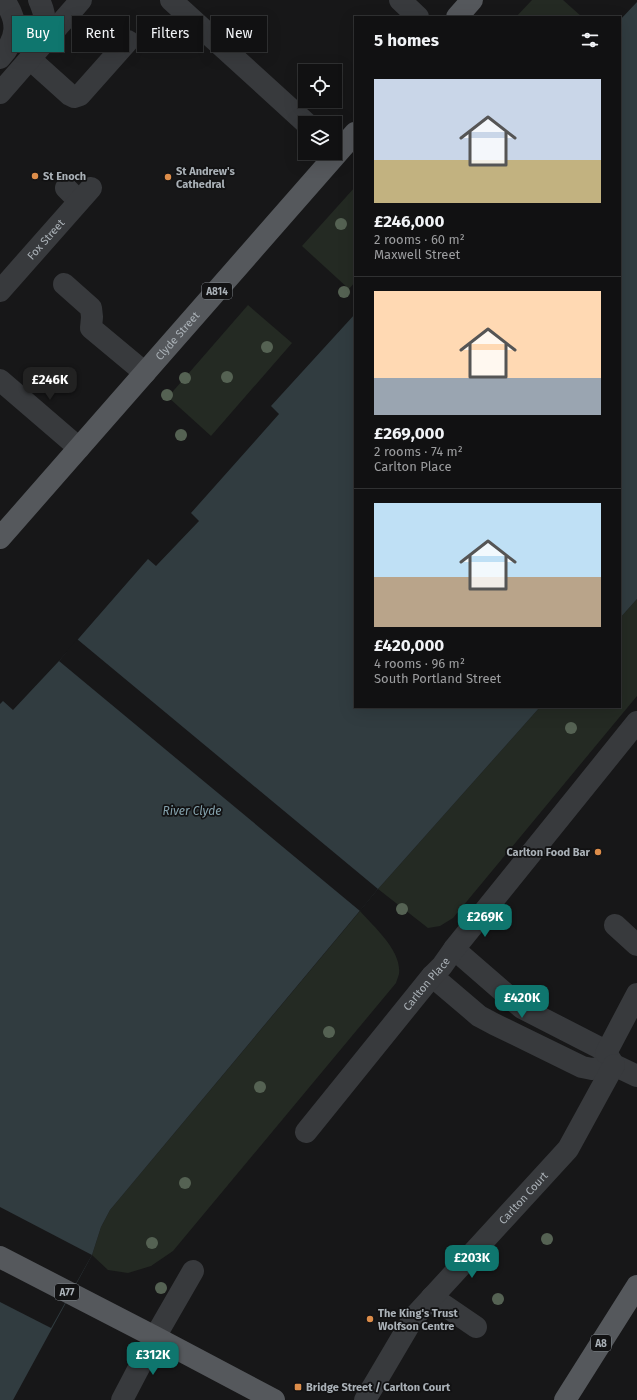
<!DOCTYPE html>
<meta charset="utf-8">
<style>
body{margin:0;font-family:"Fira Sans",sans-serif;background:#1a1a1b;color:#f1f3f6;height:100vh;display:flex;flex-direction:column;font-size:15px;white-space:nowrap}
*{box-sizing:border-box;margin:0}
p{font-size:13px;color:#9c9d9f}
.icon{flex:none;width:22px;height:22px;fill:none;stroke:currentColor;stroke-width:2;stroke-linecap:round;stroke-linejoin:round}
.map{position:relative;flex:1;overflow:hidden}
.drawer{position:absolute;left:354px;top:16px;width:267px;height:692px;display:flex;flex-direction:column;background:#111112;border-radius:0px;box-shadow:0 4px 16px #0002,0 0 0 1px #303132}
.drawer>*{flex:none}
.hud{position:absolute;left:12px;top:16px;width:282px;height:36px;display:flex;gap:8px}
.buttons{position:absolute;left:298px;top:64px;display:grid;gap:8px}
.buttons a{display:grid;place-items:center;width:44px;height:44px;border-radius:0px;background:#111112;box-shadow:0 4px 16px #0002,0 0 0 1px #303132;font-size:20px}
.price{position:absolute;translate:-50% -34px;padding:0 9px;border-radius:8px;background:#0f766e;color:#fff;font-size:13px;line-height:26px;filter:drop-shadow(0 1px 2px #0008)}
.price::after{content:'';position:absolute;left:50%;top:24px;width:12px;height:9px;margin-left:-6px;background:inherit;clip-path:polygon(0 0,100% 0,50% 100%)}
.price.on{background:#222;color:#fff}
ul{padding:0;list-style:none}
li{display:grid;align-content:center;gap:8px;height:212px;padding:0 20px}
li+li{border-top:1px solid #303132}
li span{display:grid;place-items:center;height:124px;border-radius:0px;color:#555}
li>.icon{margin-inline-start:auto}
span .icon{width:72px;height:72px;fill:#fffc;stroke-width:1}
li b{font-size:17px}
h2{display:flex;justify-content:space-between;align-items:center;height:48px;padding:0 20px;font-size:17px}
.pill{padding:0 14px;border-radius:0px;background:#111112;box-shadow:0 4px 16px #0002,0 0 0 1px #303132;font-size:14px;line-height:36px}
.pill.on{background:#0f766e;color:#fff}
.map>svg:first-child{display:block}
.green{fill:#242a23}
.water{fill:#313c40}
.pier{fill:#171718}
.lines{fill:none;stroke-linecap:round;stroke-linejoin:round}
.minor{stroke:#383a3d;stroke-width:22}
.major{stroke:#55585c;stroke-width:22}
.tree{fill:#556253}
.poi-dot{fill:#dd8d4a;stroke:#121213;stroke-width:1.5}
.labels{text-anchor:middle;stroke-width:3.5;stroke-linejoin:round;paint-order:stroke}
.shield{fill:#121213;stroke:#7c8186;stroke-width:1}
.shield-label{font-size:10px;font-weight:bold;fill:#aab1b7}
.poi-label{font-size:11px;font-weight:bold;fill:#aab1b7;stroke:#121213;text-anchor:start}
.street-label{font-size:11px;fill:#aab1b7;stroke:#121213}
.water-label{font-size:12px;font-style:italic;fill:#85a3ae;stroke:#121213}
</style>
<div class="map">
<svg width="637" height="1400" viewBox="0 0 637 1400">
<rect width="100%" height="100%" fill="#171718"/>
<g class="green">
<path d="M532,0h31l19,17h-66z"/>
<path d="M355,187v95l-6,7 -47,-43z"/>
<path d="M248,305l44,38 -81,93 -43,-39z"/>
<path d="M637,599v97l-184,222 -13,8 -12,2 -50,-39 162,-182h80v-89z"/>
<path d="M360,911c14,16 42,40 39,63 -1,3 -2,6 -3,9l-223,268 -22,15 -23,7 -20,-3 -16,-15 9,-28 9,-17z"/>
</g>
<g class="water">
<path d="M637,2v597l-17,19v-598z"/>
<path d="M355,314v393h185l-162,182 -268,321 -9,17 -9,28 -79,145h-13v-696l3,-3 10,9 46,-49 89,-102 8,7 43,-45 -8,-8 88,-99 -8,-8z"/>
</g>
<g class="pier">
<path d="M77,639l301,250 -18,22 -301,-250z"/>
<path d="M0,1207l92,48 -41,73 -51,-26z"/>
</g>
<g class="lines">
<g class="minor">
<path d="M171,0l135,123"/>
<path d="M400,0l18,17"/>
<path d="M39,47c6,-19 9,-28 0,-47"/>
<path d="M0,58c18,-20 19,-36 4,-58"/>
<path d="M30,59l40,36 4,2 6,-2 48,-54"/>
<path d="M0,93l81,-93"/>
<path d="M66,188l13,13"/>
<path d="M64,284l27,24 1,9 -1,11 54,45"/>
<path id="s1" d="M0,291l91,-103"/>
<path d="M0,380l79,68"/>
<path d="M615,925l22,20"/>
<path d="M454,949l68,59 78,40 6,5 8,12 23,11"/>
<path d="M432,976l47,40 15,8 88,43 10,2 22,-4"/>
<path d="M606,1053l31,-59"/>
<path id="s2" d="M306,1132l126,-156 10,-10 12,-17 183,-227"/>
<path d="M432,1297l44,30"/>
<path d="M122,1400l33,-63 38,-66"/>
<path id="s3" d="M365,1400l49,-83 154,-168 46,-84"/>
</g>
<g class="major">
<path d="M457,17l15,-17"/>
<path id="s4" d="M0,538l355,-405"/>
<path d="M0,1257l155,80 119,63"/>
<path d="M565,1400l72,-114"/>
</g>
</g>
<g class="tree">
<circle cx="341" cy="224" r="6"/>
<circle cx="344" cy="292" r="6"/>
<circle cx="267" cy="347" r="6"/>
<circle cx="227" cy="377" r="6"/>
<circle cx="185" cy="378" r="6"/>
<circle cx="167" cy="395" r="6"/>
<circle cx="181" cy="435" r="6"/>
<circle cx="571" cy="728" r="6"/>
<circle cx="402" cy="909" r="6"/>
<circle cx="329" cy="1032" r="6"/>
<circle cx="260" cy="1087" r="6"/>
<circle cx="185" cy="1183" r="6"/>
<circle cx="547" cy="1239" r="6"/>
<circle cx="152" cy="1243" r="6"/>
<circle cx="161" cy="1288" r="6"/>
<circle cx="498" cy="1299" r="6"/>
</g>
<g class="poi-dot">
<circle cx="35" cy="176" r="4"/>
<circle cx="168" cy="177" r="4"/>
<circle cx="598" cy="852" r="4"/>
<circle cx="370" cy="1319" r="4"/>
<rect x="294" y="1383" width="8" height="8" rx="2"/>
</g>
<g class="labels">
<g class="shield">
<rect x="202" y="283" width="30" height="16" rx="3"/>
<rect x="55" y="1284" width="24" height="16" rx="3"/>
<rect x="591" y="1335" width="20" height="16" rx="3"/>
</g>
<g class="shield-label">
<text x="217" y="295">A814</text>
<text x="67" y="1296">A77</text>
<text x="601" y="1347">A8</text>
</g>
<g class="poi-label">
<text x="176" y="175">St Andrew's<tspan x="176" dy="13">Cathedral</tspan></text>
<text x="43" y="180">St Enoch</text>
<text x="590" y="856" text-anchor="end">Carlton Food Bar</text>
<text x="378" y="1317">The King's Trust<tspan x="378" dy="13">Wolfson Centre</tspan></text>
<text x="306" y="1391">Bridge Street / Carlton Court</text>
</g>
<g class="street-label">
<text dy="4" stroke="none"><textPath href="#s1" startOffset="69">Fox Street</textPath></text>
<text dy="4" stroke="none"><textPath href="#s4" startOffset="269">Clyde Street</textPath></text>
<text dy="4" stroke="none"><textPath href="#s2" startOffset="191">Carlton Place</textPath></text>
<text dy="4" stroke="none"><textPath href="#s3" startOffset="258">Carlton Court</textPath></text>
</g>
<g class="water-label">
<text x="192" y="815">River Clyde</text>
</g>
</g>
</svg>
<div class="buttons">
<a><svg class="icon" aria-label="locate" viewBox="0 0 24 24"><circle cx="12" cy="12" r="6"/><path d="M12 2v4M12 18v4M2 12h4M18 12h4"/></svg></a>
<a><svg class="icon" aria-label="layers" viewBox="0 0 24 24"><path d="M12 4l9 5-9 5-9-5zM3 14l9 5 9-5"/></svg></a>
</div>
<b class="price on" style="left:50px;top:401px">£246K</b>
<b class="price" style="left:485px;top:938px">£269K</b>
<b class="price" style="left:522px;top:1019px">£420K</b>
<b class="price" style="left:472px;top:1279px">£203K</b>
<b class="price" style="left:153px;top:1376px">£312K</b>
<div class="hud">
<a class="pill on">Buy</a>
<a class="pill">Rent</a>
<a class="pill">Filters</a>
<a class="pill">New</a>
</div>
<section class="drawer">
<h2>5 homes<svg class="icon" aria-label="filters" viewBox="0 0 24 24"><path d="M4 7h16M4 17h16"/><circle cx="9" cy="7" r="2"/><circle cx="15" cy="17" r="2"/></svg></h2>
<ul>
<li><span style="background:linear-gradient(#c9d6e8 65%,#c2b280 0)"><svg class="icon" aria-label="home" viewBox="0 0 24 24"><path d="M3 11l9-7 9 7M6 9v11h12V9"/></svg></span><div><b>£246,000</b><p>2 rooms · 60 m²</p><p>Maxwell Street</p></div></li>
<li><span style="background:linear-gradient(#ffd9b3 70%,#9aa5b1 0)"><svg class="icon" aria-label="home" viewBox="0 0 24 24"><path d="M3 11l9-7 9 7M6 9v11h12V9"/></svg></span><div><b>£269,000</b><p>2 rooms · 74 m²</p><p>Carlton Place</p></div></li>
<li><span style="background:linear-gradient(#bfe0f5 60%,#b9a48a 0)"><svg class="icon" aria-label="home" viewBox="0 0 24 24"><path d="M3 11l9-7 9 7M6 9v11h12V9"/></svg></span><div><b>£420,000</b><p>4 rooms · 96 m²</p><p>South Portland Street</p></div></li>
</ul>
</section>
</div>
